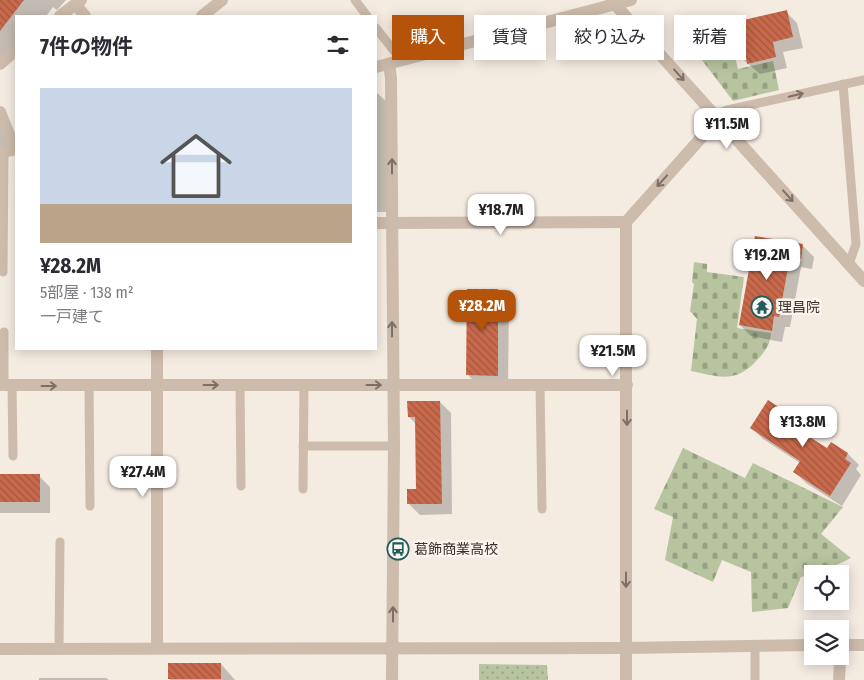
<!DOCTYPE html>
<html lang="ja">
<meta charset="utf-8">
<style>
body{margin:0;font-family:"Fira Sans Condensed","Noto Sans JP",sans-serif;background:#f2f2f3;color:#2b2b33;height:100vh;display:flex;flex-direction:column;font-size:19px;white-space:nowrap}
*{box-sizing:border-box;margin:0}
p{font-size:16px;color:#7c7c81}
.icon{flex:none;width:28px;height:28px;fill:none;stroke:currentColor;stroke-width:2;stroke-linecap:round;stroke-linejoin:round}
.map{position:relative;flex:1;overflow:hidden}
.panel{position:absolute;left:15px;top:15px;width:362px;height:335px;display:flex;flex-direction:column;background:#fff;border-radius:0px;box-shadow:0 2px 12px #0003}
.panel>*{flex:none}
.banner{position:absolute;left:392px;top:15px;width:396px;height:45px;display:flex;gap:10px}
.fabs{position:absolute;left:804px;top:565px;display:grid;gap:10px}
.fabs a{display:grid;place-items:center;width:45px;height:45px;border-radius:0px;background:#fff;box-shadow:0 2px 12px #0003;font-size:25px}
.price{position:absolute;translate:-50% -42px;padding:0 11px;border-radius:10px;background:#fff;color:#222;font-size:16px;line-height:32px;filter:drop-shadow(0 1px 2px #0008)}
.price::after{content:'';position:absolute;left:50%;top:30px;width:15px;height:11px;margin-left:-8px;background:inherit;clip-path:polygon(0 0,100% 0,50% 100%)}
.price.selected{background:#b45309;color:#fff}
ul{padding:0;list-style:none}
li{display:grid;align-content:center;gap:10px;height:265px;padding:0 25px}
li span{display:grid;place-items:center;height:155px;border-radius:0px;color:#555}
li>.icon{margin-inline-start:auto}
span .icon{width:90px;height:90px;fill:#fffc;stroke-width:1}
li b{font-size:21px}
h2{display:flex;justify-content:space-between;align-items:center;height:60px;padding:0 25px;font-size:21px}
.pill{padding:0 18px;border-radius:0px;background:#fff;box-shadow:0 2px 12px #0003;font-size:18px;line-height:45px}
.pill.selected{background:#b45309;color:#fff}
.map>svg:first-child{display:block}
.cemetery{fill:url(#cemetery-stones)}
.park{fill:url(#park-dots)}
.shadow{fill:#0003}
.building{fill:url(#building-back-hatch)}
.lines{fill:none;stroke-linecap:round;stroke-linejoin:round}
.service{stroke:#cdbbac;stroke-width:9}
.minor{stroke:#cdbbac;stroke-width:12}
.tertiary{stroke:#cdbbac;stroke-width:12}
.oneway{stroke:#7d6f65}
.labels{text-anchor:middle;stroke-width:5;stroke-linejoin:round;paint-order:stroke}
.poi-label{font-size:14px;fill:#3b302b;stroke:#fbf5ee;text-anchor:start}
</style>
<div class="map">
<svg width="864" height="680" viewBox="0 0 864 680">
<defs>
<pattern id="cemetery-stones" width="16" height="16" patternUnits="userSpaceOnUse" patternTransform="scale(1.25)"><rect width="16" height="16" fill="#b8c4a0"/><path d="M2 7V4a2 2 0 0 1 4 0v3zM10 15v-3a2 2 0 0 1 4 0v3z" fill="#97a083"/></pattern>
<pattern id="park-dots" width="8" height="8" patternUnits="userSpaceOnUse" patternTransform="scale(1.25)"><rect width="8" height="8" fill="#b8c4a0"/><path d="M2 2h.1M6 6h.1" fill="none" stroke="#97a083" stroke-width="1.8" stroke-linecap="round"/></pattern>
<pattern id="building-back-hatch" width="6" height="6" patternUnits="userSpaceOnUse" patternTransform="scale(1.25)"><rect width="6" height="6" fill="#c8694b"/><path d="M-1 5l2 2M0 0l6 6M5-1l2 2" fill="none" stroke="#a4573f"/></pattern>
</defs>
<rect width="100%" height="100%" fill="#f4ebe1"/>
<g class="cemetery">
<path d="M728,27l10,42 35,-8 6,29 -46,11 -47,-62z"/>
<path d="M694,262l13,2v8l37,5 -7,51 34,5c-1,12 -5,17 -13,26 -22,25 -38,18 -67,12l6,-52 -7,-8 4,-27 -2,-2z"/>
<path d="M683,448l62,30 8,-15 90,44 -22,27 30,24 -29,14 -21,5 -13,31 -36,4 -1,-40 -29,-12 -9,22 -48,-22 8,-43 -19,-8z"/>
</g>
<path class="park" d="M479,664l68,1 1,15h-69z"/>
<g class="shadow">
<path d="M0,0h66l-9,10 -4,-3 -7,9h-30v37l-16,11z"/>
<path d="M786,12l11,11 6,25 -20,4 4,16 -27,6 -20,-17z"/>
<path d="M376,92l12,11 4,109h-16z"/>
<path d="M0,114l13,32 -13,4z"/>
<path d="M756,237l47,9 11,11 -2,12 -11,-2 -11,60h-5l-3,15 -31,-6 -11,-11z"/>
<path d="M498,290l11,11 -1,85h-29l-11,-11z"/>
<path d="M440,402l11,11 1,101 -32,1 -11,-11 8,-14 -1,-66 -7,-7z"/>
<path d="M804,425l11,11 -3,4 16,10 4,-6 16,10 11,11 -3,4 5,6 -19,31 -36,-23 -11,-11 5,-9 -37,-24 -11,-11z"/>
<path d="M0,476h39l11,11v26h-50z"/>
<path d="M221,664l14,16h-65v-15z"/>
<path d="M39,678h67l3,2h-70z"/>
</g>
<g class="building">
<path d="M0,0h24l-24,31z"/>
<path d="M787,10l6,27 -20,5 3,15 -29,7 -1,-8 -7,2 -8,-35z"/>
<path d="M755,236l48,8 -2,15 -11,-2 -11,60 -5,-1 -2,15 -33,-6z"/>
<path d="M467,289h31v87l-32,-1z"/>
<path d="M768,400l37,24 -5,7 27,17 4,-6 17,11 -3,6 6,4 -21,33 -37,-24 7,-11 -50,-33z"/>
<path d="M407,401h33l2,103h-35v-15h9l-1,-72h-7z"/>
<rect x="0" y="474" width="40" height="28"/>
<rect x="168" y="663" width="53" height="16"/>
</g>
<g class="lines">
<g class="service">
<path d="M355,0l12,16"/>
<path d="M376,28l26,33"/>
<path d="M843,84l13,160 -7,20"/>
<path d="M715,115l12,-5 137,-30"/>
<path d="M3,272l1,-120"/>
<path d="M4,332v53"/>
<path d="M12,385l1,71"/>
<path d="M240,385l1,101"/>
<path d="M540,385l2,124"/>
<path d="M89,386l1,120"/>
<path d="M303,446h91"/>
<path d="M303,489l1,-105"/>
<path d="M59,648l1,-106"/>
<path d="M755,680v-35"/>
</g>
<g class="minor">
<path d="M611,0l253,281"/>
<path d="M76,5l9,11"/>
<path d="M60,16l21,-16"/>
<path d="M202,16l20,-16"/>
<path d="M0,64l16,-14"/>
<path d="M389,64l2,14 3,368 -2,234"/>
<path d="M0,112l15,37"/>
<path d="M376,223l250,-1"/>
<path d="M0,385h627"/>
<path d="M157,647v-298"/>
<path d="M626,680v-458l92,-103"/>
<path d="M839,680l2,-35"/>
</g>
<g class="tertiary">
<path d="M376,67l255,-67"/>
<path d="M0,153l16,-4"/>
<path d="M840,645h24"/>
<path d="M0,649l626,-1 186,-3"/>
</g>
</g>
<defs><path id="oneway-shaft" d="M-6 0H5M1.5-3L5.5 0L1.5 3" fill="none" stroke-width="1.6" stroke-linecap="round" stroke-linejoin="round" transform="scale(1.25)"/></defs>
<g class="oneway">
<use href="#oneway-shaft" transform="translate(679 75) rotate(48)"/>
<use href="#oneway-shaft" transform="translate(796 95) rotate(-13)"/>
<use href="#oneway-shaft" transform="translate(392 166) rotate(-90)"/>
<use href="#oneway-shaft" transform="translate(662 181) rotate(132)"/>
<use href="#oneway-shaft" transform="translate(788 196) rotate(48)"/>
<use href="#oneway-shaft" transform="translate(392 329) rotate(-90)"/>
<use href="#oneway-shaft" transform="translate(211 385)"/>
<use href="#oneway-shaft" transform="translate(374 385)"/>
<use href="#oneway-shaft" transform="translate(49 386)"/>
<use href="#oneway-shaft" transform="translate(627 418) rotate(90)"/>
<use href="#oneway-shaft" transform="translate(626 580) rotate(90)"/>
<use href="#oneway-shaft" transform="translate(393 614) rotate(-90)"/>
</g>
<defs>
<g id="temple-ring" transform="scale(1.125)"><circle r="9.5" fill="#fbf5ee" stroke="#1f5a5e" stroke-width="1.5"/><path d="M0-6L5-2H3V0L6.5 2.5H4V6H1.5V3h-3V6H-4V2.5H-6.5L-3 0V-2H-5Z" fill="#1f5a5e"/></g>
<g id="bus-ring" transform="scale(1.125)"><circle r="9.5" fill="#fbf5ee" stroke="#1f5a5e" stroke-width="1.5"/><path d="M-5-6H5V4H4V6H2V4H-2V6H-4V4H-5ZM-3.5-4V0h7V-4ZM-3.5 1.2v1.5H-2V1.2ZM2 1.2v1.5H3.5V1.2Z" fill="#1f5a5e"/></g>
</defs>
<g fill-rule="evenodd">
<use href="#temple-ring" x="762" y="307"/>
<use href="#bus-ring" x="398" y="549"/>
</g>
<g class="labels">
<g class="poi-label">
<text x="778" y="312">理昌院</text>
<text x="414" y="554">葛飾商業高校</text>
</g>
</g>
</svg>
<div class="fabs">
<a><svg class="icon" aria-label="locate" viewBox="0 0 24 24"><circle cx="12" cy="12" r="6"/><path d="M12 2v4M12 18v4M2 12h4M18 12h4"/></svg></a>
<a><svg class="icon" aria-label="layers" viewBox="0 0 24 24"><path d="M12 4l9 5-9 5-9-5zM3 14l9 5 9-5"/></svg></a>
</div>
<b class="price" style="left:727px;top:150px">¥11.5M</b>
<b class="price" style="left:501px;top:236px">¥18.7M</b>
<b class="price" style="left:767px;top:281px">¥19.2M</b>
<b class="price selected" style="left:482px;top:332px">¥28.2M</b>
<b class="price" style="left:613px;top:377px">¥21.5M</b>
<b class="price" style="left:803px;top:448px">¥13.8M</b>
<b class="price" style="left:143px;top:498px">¥27.4M</b>
<div class="banner">
<a class="pill selected">購入</a>
<a class="pill">賃貸</a>
<a class="pill">絞り込み</a>
<a class="pill">新着</a>
</div>
<section class="panel">
<h2>7件の物件<svg class="icon" aria-label="filters" viewBox="0 0 24 24"><path d="M4 7h16M4 17h16"/><circle cx="9" cy="7" r="2"/><circle cx="15" cy="17" r="2"/></svg></h2>
<ul>
<li><span style="background:linear-gradient(#c9d6e8 75%,#b9a48a 0)"><svg class="icon" aria-label="home" viewBox="0 0 24 24"><path d="M3 11l9-7 9 7M6 9v11h12V9"/></svg></span><div><b>¥28.2M</b><p>5部屋 · 138 m²</p><p>一戸建て</p></div></li>
</ul>
</section>
</div>
